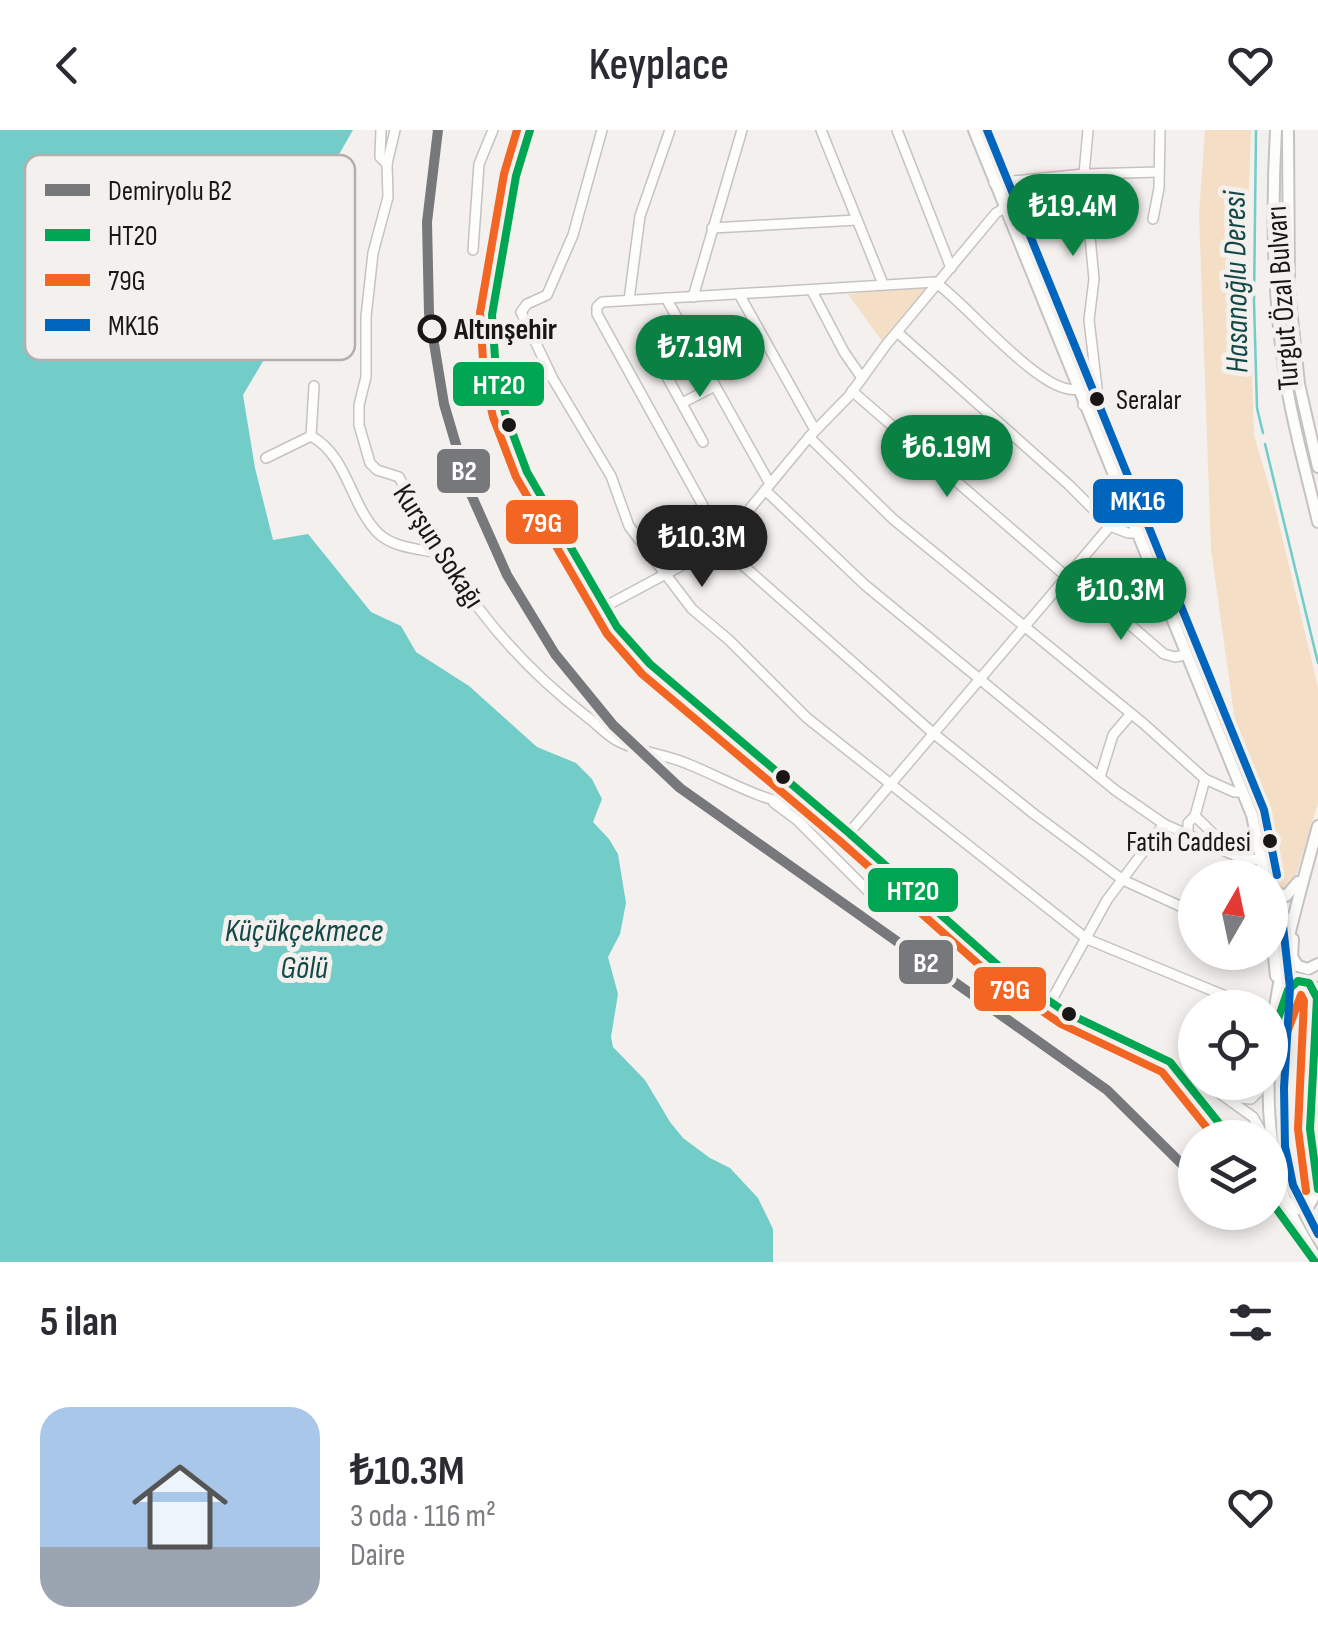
<!DOCTYPE html>
<html lang="tr">
<meta charset="utf-8">
<style>
body{margin:0;font-family:"Sofia Sans Condensed",sans-serif;background:#f2f2f3;color:#2b2b33;height:100vh;display:flex;flex-direction:column;font-size:38px;white-space:nowrap}
*{box-sizing:border-box;margin:0}
p{font-size:32px;color:#7c7c81}
.icon{flex:none;width:55px;height:55px;fill:none;stroke:currentColor;stroke-width:2;stroke-linecap:round;stroke-linejoin:round}
.map{position:relative;height:1132px;overflow:hidden}
.sheet{display:flex;flex-direction:column;background:#fff;flex:1}
.sheet>*{flex:none}
.needle{width:65px;rotate:9deg}
.tools{position:absolute;left:1178px;top:730px;display:grid;gap:20px}
.tools a{display:grid;place-items:center;width:110px;height:110px;border-radius:50%;background:#fff;box-shadow:0 5px 15px #0003;font-size:50px}
.price{position:absolute;translate:-50% -85px;padding:0 22px;border-radius:35px;background:#0b8043;color:#fff;font-size:32px;line-height:65px;filter:drop-shadow(0 2px 5px #0008)}
.price::after{content:'';position:absolute;left:50%;top:60px;width:30px;height:22px;margin-left:-15px;background:inherit;clip-path:polygon(0 0,100% 0,50% 100%)}
.price.selected{background:#222;color:#fff}
ul{padding:0;list-style:none}
li{display:flex;align-items:center;gap:30px;height:250px;padding:0 40px}
li span{display:grid;place-items:center;flex:none;width:280px;height:200px;border-radius:30px;color:#555}
li>.icon{margin-inline-start:auto}
span .icon{width:120px;height:120px;fill:#fffc;stroke-width:1}
li b{font-size:42px}
h2{display:flex;justify-content:space-between;align-items:center;height:120px;padding:0 40px;font-size:42px}
header{display:flex;justify-content:space-between;align-items:center;height:130px;padding:0 40px;background:#fff;font-size:45px;font-weight:600}
.map>svg:first-child{display:block}
.green{fill:#f4dfc6}
.water{fill:#72ccc8}
.lines{fill:none;stroke-linecap:round;stroke-linejoin:round}
.stream{stroke:#72ccc8;stroke-width:2.5}
.minor-casing{stroke:#c5c3c1;stroke-width:12}
.major-casing{stroke:#c5c3c1;stroke-width:14}
.minor{stroke:#fdfdfc;stroke-width:9}
.major{stroke:#fdfdfc;stroke-width:10}
.bus-1-casing{stroke:#f4f0ed;stroke-width:15}
.bus-2-casing{stroke:#f4f0ed;stroke-width:15}
.bus-3-casing{stroke:#f4f0ed;stroke-width:15}
.bus-1{stroke:#00a651;stroke-width:8}
.bus-2{stroke:#f26522;stroke-width:8}
.bus-3{stroke:#0065bd;stroke-width:8}
.rail-1-casing{stroke:#f4f0ed;stroke-width:18}
.rail-1{stroke:#77787c;stroke-width:10}
.stop-dot{fill:#f4f0ed;stroke:#181715;stroke-width:5}
.bus-dot{fill:#181715;stroke:#f4f0ed;stroke-width:4}
.labels{text-anchor:middle;stroke-width:10;stroke-linejoin:round;paint-order:stroke}
.bus-label{font-size:28px;fill:#181715;stroke:#f4f0ed;text-anchor:start}
.street-label{font-size:30px;fill:#181715;stroke:#f4f0ed}
.stop-label{font-size:30px;font-weight:bold;fill:#181715;stroke:#f4f0ed;text-anchor:start}
.water-label{font-size:32px;font-style:italic;fill:#124948;stroke:#f4f0ed}
.key{fill:#f4f0ed;stroke:#b2afac;stroke-width:2.5}
.key-label{font-size:28px;fill:#181715}
.line-badge{stroke:#f4f0ed;stroke-width:4}
.badge-label{font-size:28px;text-anchor:middle;font-weight:bold;fill:#fff}
</style>
<header><svg class="icon" aria-label="back" viewBox="0 0 24 24"><path d="M15 5l-7 7 7 7"/></svg>Keyplace<svg class="icon" aria-label="heart" viewBox="0 0 24 24"><path d="M12 20l-8-8c-3-5 5-10 8-4 3-6 11-1 8 4z"/></svg></header>
<div class="map">
<svg width="1318" height="1132" viewBox="0 0 1318 1132">
<rect width="100%" height="100%" fill="#f3f0ee"/>
<g class="green">
<path d="M1205,0h46l-3,89 6,216 19,64 45,188v116l-24,79 -11,11 -9,-9 -20,-85 -11,-20 -32,-230 -12,-335z"/>
<path d="M921,157l4,2 -43,52 -34,-47z"/>
</g>
<path class="water" d="M0,0h353l-64,111 -10,81 -10,29 -26,44 12,73 18,72 35,-6 63,78 30,14 15,26 53,34 68,61 39,16 16,16 10,20 -9,23 16,17 9,15 8,49 -6,31 -12,23 10,37 -7,43 2,10 32,33 25,42 13,16 27,20 20,10 28,30 15,31v33h-773z"/>
<g class="lines">
<g class="stream">
<path d="M1256,0l-2,172 3,106 6,25"/>
<path d="M1265,314l53,219"/>
</g>
<g class="minor-casing">
<g id="minor">
<path d="M381,0l-1,27 7,7"/>
<path d="M395,0l-8,34 1,33 -15,56 -7,64v60l-7,28v20l11,38 7,7 22,7c49,97 100,172 187,239 10,7 19,18 30,24 20,12 50,14 72,24 42,17 68,35 114,43l8,-7"/>
<path d="M530,0l-14,46 -24,139 4,57 9,41 22,59 90,155 33,37 199,169 153,136 65,44 128,64"/>
<path d="M602,0l-29,105 -26,60 -20,9 -6,8 32,67 58,97 18,50 63,83 37,31 78,78 280,221 136,56 20,13"/>
<path d="M821,0l62,154"/>
<path d="M897,0l54,138"/>
<path d="M994,53l90,-9 75,-2"/>
<path d="M1153,89l6,-31 1,-58"/>
<path d="M712,98l145,-8"/>
<path d="M473,120l6,-86 14,-34"/>
<path d="M812,161l32,61 18,26"/>
<path d="M739,164l76,136"/>
<path d="M693,167l49,-167"/>
<path d="M666,168l104,186"/>
<path d="M629,170l11,-84 30,-86"/>
<path d="M897,202l172,153 41,41 18,7h12"/>
<path d="M657,214l25,-16"/>
<path d="M697,224l-31,21 37,67"/>
<path d="M852,261l216,187"/>
<path d="M682,273l33,-17"/>
<path d="M1083,275l10,-6 4,-11 -8,-68 5,-41 -10,-105 4,-44"/>
<path d="M311,306l3,-50"/>
<path d="M809,307l84,82 251,205 61,55 29,13h8"/>
<path d="M266,328l45,-22c37,20 39,69 67,97 15,15 42,16 61,20"/>
<path d="M765,360l100,95 250,205 49,34 72,32 27,5"/>
<path d="M723,412l-126,-228v-7l5,-5 333,-20c30,20 108,115 142,107"/>
<path d="M720,415l213,188 101,81 89,66 72,33"/>
<path d="M1072,445l92,79 11,3 10,-2"/>
<path d="M604,477l116,-62 89,-108 40,-41 37,-51 110,-132 8,-5"/>
<path d="M1100,647l13,-42 17,-20"/>
<path d="M774,673l23,17 71,71"/>
<path d="M1195,686l10,-37"/>
<path d="M849,703l261,-307"/>
<path d="M1188,704v-11l7,-7 36,35"/>
<path d="M1050,873l57,-103 57,-76"/>
<path d="M1213,878l10,-13"/>
<path d="M1179,942l52,66"/>
<path d="M1204,952l49,35 12,21"/>
<path d="M1230,967l21,2 8,-8 3,-9"/>
<path d="M1270,1070l42,59"/>
</g>
</g>
<g class="major-casing">
<g id="major">
<path d="M974,0l278,685 13,63"/>
<path d="M1276,0c-5,87 -3,177 12,263 8,44 20,86 30,129"/>
<path d="M1288,0l1,160 10,94 19,83"/>
<path d="M1318,696c-31,114 -70,241 -37,360 7,27 24,52 37,76"/>
<path d="M1270,756l7,7 9,3 12,-14"/>
<path d="M1270,788l6,58"/>
<path d="M1293,809l-1,18 6,9 10,3 10,-5"/>
<path d="M1278,885l14,-32 12,-2 10,6 3,11 -4,69"/>
<path d="M1314,931l-4,68 8,60"/>
<path d="M1289,1073l4,6h14l6,-11v-14"/>
</g>
</g>
<use href="#minor" class="minor"/>
<use href="#major" class="major"/>
<g class="bus-1-casing">
<g id="bus-1">
<path d="M530,0l-14,46 -24,139 4,57 9,41 22,59 90,155 33,37 199,169 153,136 65,44 103,49 61,76"/>
<path d="M1270,912l18,-52 10,-9 11,2 8,15 -7,131 8,60"/>
<path d="M1270,1070l45,62"/>
</g>
</g>
<g class="bus-2-casing">
<g id="bus-2">
<path d="M517,0l-13,44 -24,139 4,62 9,42 23,60 91,157 35,40 199,168 153,136 67,46 101,48 53,66"/>
<path d="M1282,916l19,-51 3,6 -6,128 8,62"/>
</g>
</g>
<g class="bus-3-casing">
<g id="bus-3">
<path d="M987,0l277,680 13,65"/>
<path d="M1282,787l8,71 -6,100 1,58 8,39 25,49"/>
</g>
</g>
<use href="#bus-1" class="bus-1"/>
<use href="#bus-2" class="bus-2"/>
<use href="#bus-3" class="bus-3"/>
<g class="rail-1-casing">
<path id="rail-1" d="M438,0l-11,92 2,91 15,91 26,88 37,83 48,79 58,71 67,63 427,302 88,87"/>
</g>
<use href="#rail-1" class="rail-1"/>
</g>
<circle class="stop-dot" cx="432" cy="199" r="12"/>
<g class="bus-dot">
<circle cx="1097" cy="269" r="9"/>
<circle cx="509" cy="295" r="9"/>
<circle cx="783" cy="647" r="9"/>
<circle cx="1270" cy="711" r="9"/>
<circle cx="1069" cy="884" r="9"/>
</g>
<g class="labels">
<g class="bus-label">
<text x="1116" y="279">Seralar</text>
<text x="1251" y="721" text-anchor="end">Fatih Caddesi</text>
</g>
<g class="street-label">
<text transform="translate(1282 168) rotate(-94)" y="10">Turgut Özal Bulvarı</text>
<text transform="translate(439 416) rotate(57)" y="10">Kurşun Sokağı</text>
</g>
<g class="stop-label">
<text x="454" y="209">Altınşehir</text>
</g>
<g class="water-label">
<text transform="translate(1235 152) rotate(-91)" y="11">Hasanoğlu Deresi</text>
<text x="304" y="811">Küçükçekmece<tspan x="304" dy="37">Gölü</tspan></text>
</g>
</g>
<rect x="25" y="25" width="330" height="205" rx="15" class="key"/>
<rect x="45" y="54" width="45" height="12" fill="#77787c"/>
<rect x="45" y="99" width="45" height="12" fill="#00a651"/>
<rect x="45" y="144" width="45" height="12" fill="#f26522"/>
<rect x="45" y="189" width="45" height="12" fill="#0065bd"/>
<g class="key-label">
<text x="108" y="70">Demiryolu B2</text>
<text x="108" y="115">HT20</text>
<text x="108" y="160">79G</text>
<text x="108" y="205">MK16</text>
</g>
<g class="line-badge">
<rect x="451" y="230" width="95" height="48" rx="10" fill="#00a651"/>
<rect x="435" y="317" width="57" height="48" rx="10" fill="#77787c"/>
<rect x="1091" y="347" width="94" height="48" rx="10" fill="#0065bd"/>
<rect x="504" y="368" width="76" height="48" rx="10" fill="#f26522"/>
<rect x="866" y="736" width="94" height="48" rx="10" fill="#00a651"/>
<rect x="897" y="808" width="58" height="48" rx="10" fill="#77787c"/>
<rect x="972" y="835" width="76" height="48" rx="10" fill="#f26522"/>
</g>
<g class="badge-label">
<text x="499" y="264">HT20</text>
<text x="464" y="350">B2</text>
<text x="1138" y="380">MK16</text>
<text x="542" y="402">79G</text>
<text x="913" y="770">HT20</text>
<text x="926" y="842">B2</text>
<text x="1010" y="869">79G</text>
</g>
</svg>
<div class="tools">
<a><svg class="needle" viewBox="-14 -14 28 28"><path d="M0-13l5 13h-10z" fill="#e53935"/><path d="M0 13l5-13h-10z" fill="#7c7c81"/></svg></a>
<a><svg class="icon" aria-label="locate" viewBox="0 0 24 24"><circle cx="12" cy="12" r="6"/><path d="M12 2v4M12 18v4M2 12h4M18 12h4"/></svg></a>
<a><svg class="icon" aria-label="layers" viewBox="0 0 24 24"><path d="M12 4l9 5-9 5-9-5zM3 14l9 5 9-5"/></svg></a>
</div>
<b class="price" style="left:1073px;top:129px">₺19.4M</b>
<b class="price" style="left:700px;top:270px">₺7.19M</b>
<b class="price" style="left:947px;top:370px">₺6.19M</b>
<b class="price selected" style="left:702px;top:460px">₺10.3M</b>
<b class="price" style="left:1121px;top:513px">₺10.3M</b>
</div>
<section class="sheet">
<h2>5 ilan<svg class="icon" aria-label="filters" viewBox="0 0 24 24"><path d="M4 7h16M4 17h16"/><circle cx="9" cy="7" r="2"/><circle cx="15" cy="17" r="2"/></svg></h2>
<ul>
<li><span style="background:linear-gradient(#a9c7e8 70%,#9aa5b1 0)"><svg class="icon" aria-label="home" viewBox="0 0 24 24"><path d="M3 11l9-7 9 7M6 9v11h12V9"/></svg></span><div><b>₺10.3M</b><p>3 oda · 116 m²</p><p>Daire</p></div><svg class="icon" aria-label="heart" viewBox="0 0 24 24"><path d="M12 20l-8-8c-3-5 5-10 8-4 3-6 11-1 8 4z"/></svg></li>
</ul>
</section>
